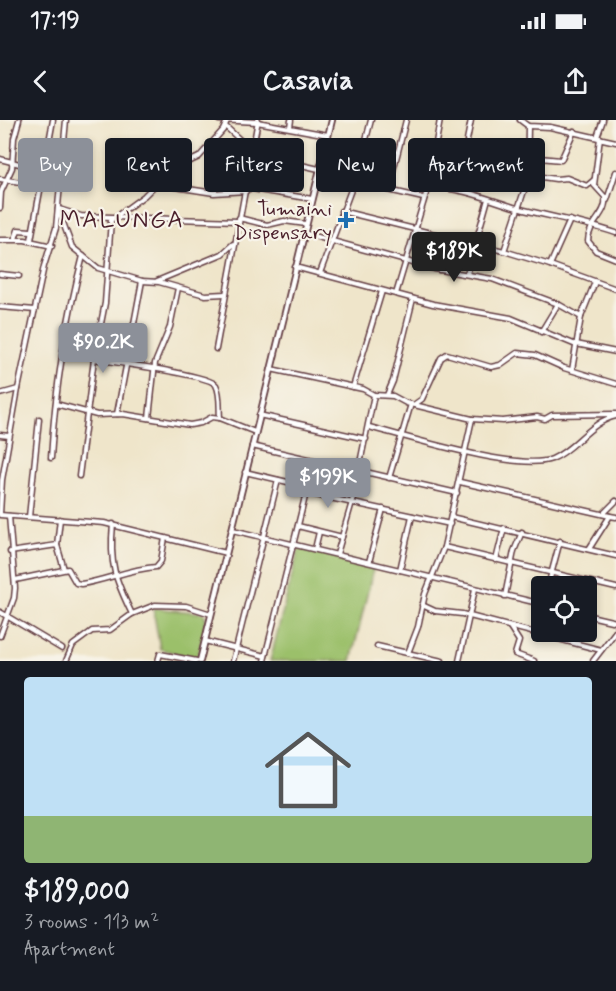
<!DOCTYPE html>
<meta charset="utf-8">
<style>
body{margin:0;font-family:Mynerve,sans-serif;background:#242831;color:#f1f3f6;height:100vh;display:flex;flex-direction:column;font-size:22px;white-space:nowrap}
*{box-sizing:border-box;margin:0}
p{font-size:20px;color:#9ea1a6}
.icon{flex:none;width:33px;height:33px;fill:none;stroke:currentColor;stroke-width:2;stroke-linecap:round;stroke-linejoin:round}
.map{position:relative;height:541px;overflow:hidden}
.side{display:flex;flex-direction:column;background:#171b24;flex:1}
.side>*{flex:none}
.top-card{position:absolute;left:18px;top:18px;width:580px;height:54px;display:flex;gap:12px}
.controls{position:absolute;left:531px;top:456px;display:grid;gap:12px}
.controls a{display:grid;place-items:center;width:66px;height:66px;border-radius:6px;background:#171b24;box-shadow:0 3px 9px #0003;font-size:30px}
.price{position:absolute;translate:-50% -51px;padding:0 14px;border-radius:6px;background:#8c9099;color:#fff;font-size:20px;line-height:39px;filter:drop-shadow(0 2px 3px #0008)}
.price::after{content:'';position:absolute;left:50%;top:36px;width:18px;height:14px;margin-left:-9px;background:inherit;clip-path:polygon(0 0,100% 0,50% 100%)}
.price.on{background:#222;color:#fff}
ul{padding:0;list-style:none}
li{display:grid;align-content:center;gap:12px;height:318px;padding:0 24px}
li span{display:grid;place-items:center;height:186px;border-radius:6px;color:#555}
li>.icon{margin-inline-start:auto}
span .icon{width:108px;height:108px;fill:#fffc;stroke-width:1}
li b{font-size:26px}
.pill{padding:0 21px;border-radius:6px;background:#171b24;box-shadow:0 3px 9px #0003;font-size:21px;line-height:54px}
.pill.on{background:#8c9099;color:#fff}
.status{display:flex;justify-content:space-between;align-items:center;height:42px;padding:0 30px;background:#171b24;direction:ltr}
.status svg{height:16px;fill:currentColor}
header{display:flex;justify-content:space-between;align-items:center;height:78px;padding:0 24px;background:#171b24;font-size:27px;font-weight:800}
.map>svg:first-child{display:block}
.green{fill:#9bc06a;stroke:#72704a;stroke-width:1.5}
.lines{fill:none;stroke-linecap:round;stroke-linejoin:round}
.minor-casing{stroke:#633d43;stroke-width:7}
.tertiary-casing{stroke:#633d43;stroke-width:8}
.minor{stroke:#fff;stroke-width:4}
.tertiary{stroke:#fff;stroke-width:4.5}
.poi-dot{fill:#1f6fb2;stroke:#f7f3e8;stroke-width:2}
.labels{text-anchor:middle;stroke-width:4.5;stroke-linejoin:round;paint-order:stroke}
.poi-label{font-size:21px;fill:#4a1f2b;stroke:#f7f3e8;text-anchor:end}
.quarter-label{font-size:24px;letter-spacing:1.5px;fill:#4a1f2b;stroke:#f7f3e8}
</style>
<div class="status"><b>17:19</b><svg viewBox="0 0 49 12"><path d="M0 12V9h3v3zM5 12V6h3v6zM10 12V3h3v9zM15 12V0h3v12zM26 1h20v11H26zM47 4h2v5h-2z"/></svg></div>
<header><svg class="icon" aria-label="back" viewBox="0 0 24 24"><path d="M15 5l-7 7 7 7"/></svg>Casavia<svg class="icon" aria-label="share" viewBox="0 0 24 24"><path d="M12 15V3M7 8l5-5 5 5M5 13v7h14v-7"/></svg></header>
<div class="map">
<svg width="616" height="541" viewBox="0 0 616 541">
<rect width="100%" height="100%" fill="#f7f3e8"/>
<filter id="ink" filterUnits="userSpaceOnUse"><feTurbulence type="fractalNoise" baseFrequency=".0167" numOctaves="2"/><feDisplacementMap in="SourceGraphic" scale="12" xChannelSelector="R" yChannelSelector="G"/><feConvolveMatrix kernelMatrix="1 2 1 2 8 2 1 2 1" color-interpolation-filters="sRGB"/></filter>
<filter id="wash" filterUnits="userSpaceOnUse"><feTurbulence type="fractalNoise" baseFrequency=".008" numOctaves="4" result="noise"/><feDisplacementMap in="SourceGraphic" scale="24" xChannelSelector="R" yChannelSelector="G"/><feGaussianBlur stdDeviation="1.35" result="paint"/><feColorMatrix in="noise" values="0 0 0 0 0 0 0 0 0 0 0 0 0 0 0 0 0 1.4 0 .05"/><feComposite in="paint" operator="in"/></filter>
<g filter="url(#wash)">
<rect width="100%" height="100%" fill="#efe5ca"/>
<g class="green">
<path d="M299,428l75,18 -23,95h-81z"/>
<path d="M153,488l50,5 3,4 -8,42 -38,-10z"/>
</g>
</g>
<g filter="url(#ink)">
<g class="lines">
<g class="minor-casing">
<g id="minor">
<path d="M219,0l38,2 71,13"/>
<path d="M520,0l8,6 22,1 66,15"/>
<path d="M225,6l27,25"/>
<path d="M290,7l1,-7"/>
<path d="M597,17l6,-17"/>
<path d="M600,18l-6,47 11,12c3,17 -17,26 -17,44l8,10 20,8"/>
<path d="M467,20l4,-20"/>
<path d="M252,34l67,15"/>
<path d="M529,37l32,3 13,-29"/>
<path d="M0,39l43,11"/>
<path d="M528,55l28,4 11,-1 20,8 7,-6"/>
<path d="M0,59l41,6"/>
<path d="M354,62l69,16"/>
<path d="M156,64l58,9 32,-2"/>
<path d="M428,67c31,0 60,12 89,21 33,9 67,14 99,25"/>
<path d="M246,68l66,11"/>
<path d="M384,68l6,-5 16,-63"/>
<path d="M607,80l9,-28"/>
<path d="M0,88l1,-16 11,-24 2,-30 5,-18"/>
<path d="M58,89l14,38 26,21 44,13 17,1 46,13 20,-1"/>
<path d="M59,89l22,7 157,5"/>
<path d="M341,91l163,40 46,14 66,24"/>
<path d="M239,98l28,7 17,-4 22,3"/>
<path d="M303,113l132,36 57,10 66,25 23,13"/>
<path d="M15,119l3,-9 13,1"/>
<path d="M0,120h25l27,6"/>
<path d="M31,120l22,-120"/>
<path d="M504,131l23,-69 1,-56"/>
<path d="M550,145l20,-45"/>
<path d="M295,147l138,37 78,14 65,27"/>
<path d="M439,150l3,-34"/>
<path d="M320,153l38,-102 13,-51"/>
<path d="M0,154l19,2"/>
<path d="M467,154l21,-75"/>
<path d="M157,161l65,-27 11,-10"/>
<path d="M396,174l32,-107 12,-67"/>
<path d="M0,187l35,3"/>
<path d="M541,212l17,-28"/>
<path d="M576,224l40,8"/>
<path d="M216,229l42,-229"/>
<path d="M94,239c18,3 116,16 122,26 5,9 3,24 4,33"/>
<path d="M271,249l92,20 11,6 -22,107 -15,52"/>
<path d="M572,250l9,-53 14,-35"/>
<path d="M353,267l29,-96"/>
<path d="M0,274l18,-5"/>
<path d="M374,275l19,1 13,7 66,16 -28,128 -19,47 -7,33 -10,26"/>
<path d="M387,275l6,-14 20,-82"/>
<path d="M56,284l41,11 26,-1 67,11 11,-2 11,-6 8,1 35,14"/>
<path d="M415,284l7,-5 19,-41 6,-4 44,13 9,-2 17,-12 18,2 29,13 52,16"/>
<path d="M117,294l25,-133"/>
<path d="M259,295l107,24"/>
<path d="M149,298l6,-55 15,-36 8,-39"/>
<path d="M472,299l31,2 34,-4 8,2 7,-4 64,-1"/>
<path d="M369,307c39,10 150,45 183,32 24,-10 37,-37 64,-43"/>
<path d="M0,315l9,1"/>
<path d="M252,326l205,47"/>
<path d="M51,338c4,-68 15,-137 32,-202"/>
<path d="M245,352l64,15"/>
<path d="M79,356l15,-117 11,-56 6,-83 33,-24 25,-25 30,-14 24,-27 4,-9"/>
<path d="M389,358l22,-74"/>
<path d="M460,362l150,34"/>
<path d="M307,373l143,31"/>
<path d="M0,394l2,-34 16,-91 26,-123 12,-38 10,-108"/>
<path d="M603,394l13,-13"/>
<path d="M0,395l104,8 122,30"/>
<path d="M29,397l10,-98"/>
<path d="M451,397l165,39"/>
<path d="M113,404c-4,40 2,55 19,90"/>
<path d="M298,406l44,11"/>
<path d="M233,410l309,74"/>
<path d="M57,425l3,-26"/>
<path d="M444,427l172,41"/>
<path d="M315,429l4,-17"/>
<path d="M589,429l21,-33 6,1"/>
<path d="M10,432l47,-7 7,24"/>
<path d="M496,440l8,-32"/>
<path d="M369,442l14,-53"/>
<path d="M400,450l12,-54"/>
<path d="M15,460l53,-11 8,14 5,1c26,-4 48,-15 75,-17l5,-6 4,-23"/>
<path d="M548,466l12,-45"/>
<path d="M505,476l9,-45 8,-19"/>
<path d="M422,485l13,6 27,3 139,36"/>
<path d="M0,492l62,37"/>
<path d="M586,495l30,7"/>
<path d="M510,507l9,14 -4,13 19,7"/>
<path d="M0,516l14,-38 1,-10 -6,-72"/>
<path d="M205,521l60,15"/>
<path d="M377,526l65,15"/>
<path d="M66,541l7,-16 19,-14 18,-1 22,-16 23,-9 31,1 25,8"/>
<path d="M158,541l2,-7 37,7"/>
<path d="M233,541l45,-181"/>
<path d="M264,541l50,-200"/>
<path d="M459,541l16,-72"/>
<path d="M593,541l23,-30"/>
</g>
</g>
<g class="tertiary-casing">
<path id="tertiary" d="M200,541l132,-541"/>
</g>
<use href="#minor" class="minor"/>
<use href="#tertiary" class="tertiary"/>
</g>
</g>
<path class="poi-dot" d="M343 91h6v6h6v6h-6v6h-6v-6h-6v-6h6z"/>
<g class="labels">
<g class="poi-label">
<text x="332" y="95">Tumaini<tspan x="332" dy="24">Dispensary</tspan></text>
</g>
<g class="quarter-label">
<text x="122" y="107">MALUNGA</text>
</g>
</g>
</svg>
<div class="controls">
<a><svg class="icon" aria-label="locate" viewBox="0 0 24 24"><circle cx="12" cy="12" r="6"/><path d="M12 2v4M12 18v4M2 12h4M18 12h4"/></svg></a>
</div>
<b class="price on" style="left:454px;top:163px">$189K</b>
<b class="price" style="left:103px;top:254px">$90.2K</b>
<b class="price" style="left:328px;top:389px">$199K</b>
<div class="top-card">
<a class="pill on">Buy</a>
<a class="pill">Rent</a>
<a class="pill">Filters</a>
<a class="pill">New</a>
<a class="pill">Apartment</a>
</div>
</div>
<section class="side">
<ul>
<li><span style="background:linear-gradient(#bfe0f5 75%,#8fb573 0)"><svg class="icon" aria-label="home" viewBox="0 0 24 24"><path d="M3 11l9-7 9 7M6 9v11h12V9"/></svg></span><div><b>$189,000</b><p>3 rooms · 113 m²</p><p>Apartment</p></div></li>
</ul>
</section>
